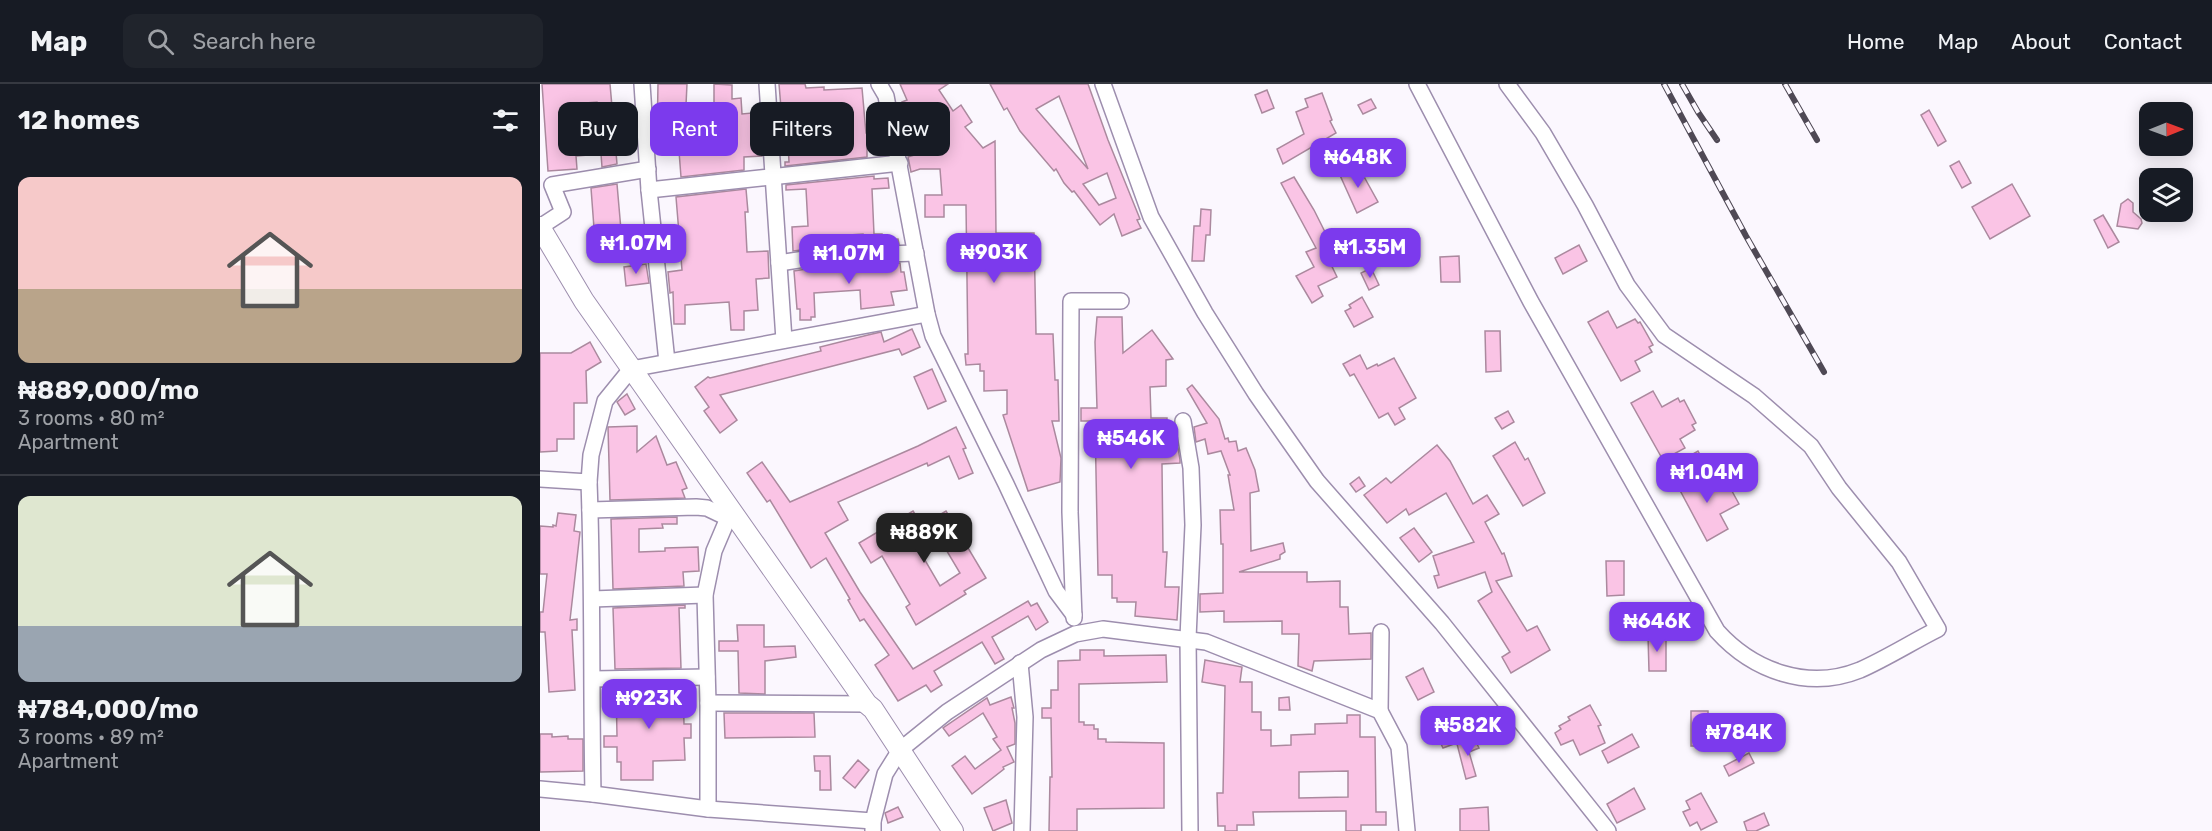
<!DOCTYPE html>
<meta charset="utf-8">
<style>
body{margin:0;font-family:Rubik,sans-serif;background:#20242c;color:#f1f3f6;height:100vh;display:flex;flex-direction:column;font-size:22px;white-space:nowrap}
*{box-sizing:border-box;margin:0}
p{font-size:20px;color:#9ea1a6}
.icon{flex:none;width:33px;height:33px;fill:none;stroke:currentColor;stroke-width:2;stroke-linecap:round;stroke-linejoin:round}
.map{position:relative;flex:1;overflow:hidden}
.panel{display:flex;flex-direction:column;background:#171b24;width:540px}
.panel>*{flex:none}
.hud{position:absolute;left:18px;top:18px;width:570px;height:54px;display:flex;gap:12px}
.needle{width:39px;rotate:89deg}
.tools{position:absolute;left:1599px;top:18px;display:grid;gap:12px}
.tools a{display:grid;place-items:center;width:54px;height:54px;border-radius:12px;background:#171b24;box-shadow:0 3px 15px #0003;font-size:30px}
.price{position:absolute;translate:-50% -51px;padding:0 14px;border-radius:12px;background:#7c3aed;color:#fff;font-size:20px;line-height:39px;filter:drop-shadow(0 2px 3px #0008)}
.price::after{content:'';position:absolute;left:50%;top:36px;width:18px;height:14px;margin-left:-9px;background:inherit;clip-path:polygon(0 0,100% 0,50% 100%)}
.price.active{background:#222;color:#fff}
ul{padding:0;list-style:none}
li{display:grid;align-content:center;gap:12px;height:318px;padding:0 18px}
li+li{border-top:2px solid #363941}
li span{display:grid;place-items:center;height:186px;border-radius:12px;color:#555}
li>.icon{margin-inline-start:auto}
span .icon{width:108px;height:108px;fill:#fffc;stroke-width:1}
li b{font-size:26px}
h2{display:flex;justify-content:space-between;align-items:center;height:72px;padding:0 18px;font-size:26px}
.chip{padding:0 21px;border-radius:12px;background:#171b24;box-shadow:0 3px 15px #0003;font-size:21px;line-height:54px}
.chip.active{background:#7c3aed;color:#fff}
header{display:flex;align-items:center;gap:36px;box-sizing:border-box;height:84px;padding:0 30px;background:#171b24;border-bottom:2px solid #363941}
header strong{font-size:28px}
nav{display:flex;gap:33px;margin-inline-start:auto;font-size:21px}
.search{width:420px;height:54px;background:#20242c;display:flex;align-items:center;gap:15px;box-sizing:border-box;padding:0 21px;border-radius:12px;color:#9ea1a6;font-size:22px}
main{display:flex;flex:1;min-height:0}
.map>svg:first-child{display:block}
.building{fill:#fac4e5;stroke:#ab899e;stroke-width:1.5;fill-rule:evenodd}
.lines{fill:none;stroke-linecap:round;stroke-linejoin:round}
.minor-casing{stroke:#9d8eae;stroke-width:18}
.tertiary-casing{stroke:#9d8eae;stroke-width:22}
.minor{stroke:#fff;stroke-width:15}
.tertiary{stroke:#fff;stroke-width:20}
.rail-casing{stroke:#4f4955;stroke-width:6}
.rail{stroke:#fbf7fe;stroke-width:4;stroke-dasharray:11;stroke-linecap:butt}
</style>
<header>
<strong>Map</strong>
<div class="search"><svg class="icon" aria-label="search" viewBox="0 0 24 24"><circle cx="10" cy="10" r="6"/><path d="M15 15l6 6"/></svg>Search here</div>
<nav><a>Home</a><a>Map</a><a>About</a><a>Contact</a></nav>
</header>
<main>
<section class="panel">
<h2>12 homes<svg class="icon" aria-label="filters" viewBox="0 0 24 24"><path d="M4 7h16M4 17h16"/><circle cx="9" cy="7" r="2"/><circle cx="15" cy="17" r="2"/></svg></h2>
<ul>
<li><span style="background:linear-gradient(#f6c9c9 60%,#b9a48a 0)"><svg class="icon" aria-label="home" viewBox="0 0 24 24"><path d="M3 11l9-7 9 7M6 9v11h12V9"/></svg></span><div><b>₦889,000/mo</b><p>3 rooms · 80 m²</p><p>Apartment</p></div></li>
<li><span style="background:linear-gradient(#dfe7d0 70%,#9aa5b1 0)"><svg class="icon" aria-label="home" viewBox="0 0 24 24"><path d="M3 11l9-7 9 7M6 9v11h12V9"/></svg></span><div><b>₦784,000/mo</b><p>3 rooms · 89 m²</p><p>Apartment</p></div></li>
</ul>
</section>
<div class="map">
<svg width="1672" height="747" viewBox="0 0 1672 747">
<rect width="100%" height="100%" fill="#fbf7fe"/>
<g class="building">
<path d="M2,0h68l7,80 -15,3 -1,-13 -25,2 1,13 -29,2zM57,18l2,21 -25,1 -1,-20z"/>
<path d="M118,0h29l-1,21 4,1 24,-2v-20l18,1v14l9,-1 1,16 10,-1 2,22h3v11h4l1,10 -18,1v13l-63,7 -3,-39 -21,1z"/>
<path d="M239,0h26l1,4 18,-1v3l38,-2 4,45 17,-1 2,11 -18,2v12l-82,9v-4h4l-1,-19h13l-3,-37 -17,2z"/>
<path d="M360,0h48l-9,6 14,21 8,-6 11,17 -7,5 18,21 12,-7 1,92h38l2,101h17l2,46h3l1,41h-7l9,37 -1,24 -32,9 -25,-76 4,-1v-24l-23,1v-20h-4v-7l-14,1 -1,-11h3l-2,-149h-22v12h-19v-22h17l-2,-26h-20l-9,3 -3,-15 22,-7 -10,-25 -7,3 -11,-26 5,-2z"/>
<path d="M450,0h98l20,56 32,79 -3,1 4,8 -19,8 -8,-22 -14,11 -26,-34 -2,1 -8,-9 -8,-14 -2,2 -34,-40 -13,-23 -3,2zM519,12l29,73 -52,-60zM567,89l9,25 -17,7 -16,-21z"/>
<path d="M727,6l7,18 -12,5 -7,-18z"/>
<path d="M782,9l10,27 -2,1 6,12 -53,31 -6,-15 27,-15 -8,-22 12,-5 -3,-8z"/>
<path d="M831,15l5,9 -13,6 -5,-9z"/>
<path d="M1389,26l17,31 -8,5 -17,-31z"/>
<path d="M1419,77l12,22 -9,5 -12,-22z"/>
<path d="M817,80l21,38 -21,11 -18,-40z"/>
<path d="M334,92v3l14,-1 1,10 -17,1 2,45h8v6l16,-1 1,5 -36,1v-11l-28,2 1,10 -43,5 -1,-24 16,-1 -2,-37 -20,1v-5z"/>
<path d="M754,93l20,33 18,36 -8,4 13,27 -19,9 5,10 -11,7 -16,-27 18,-9 -8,-15 10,-4 -35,-65z"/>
<path d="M77,100l6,69 -27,2 -5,-67z"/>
<path d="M1472,100l18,32 -40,23 -18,-32z"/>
<path d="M206,105l2,23h-3l2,40 21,-1 1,27 -13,1 2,31 -14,1v19h-13l-2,-28 -44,3v19h-11l-1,-32 -3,1 -2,-21 14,-2 -6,-73z"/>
<path d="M1588,115l5,4v9l8,7 1,4 -4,6 -21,-3 4,-22z"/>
<path d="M661,125l10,1 -1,25h-4l-2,26h-12l2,-35h6z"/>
<path d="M1563,131l16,27 -11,6 -14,-28z"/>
<path d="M1039,161l8,16 -24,13 -8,-16z"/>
<path d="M919,172l1,26h-19l-1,-25z"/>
<path d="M360,179l1,9h3l3,18 -16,2 3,13 -33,4 -1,-19 -46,3 1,24h-4v3h-11v-11h-3l-3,-38 31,-5z"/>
<path d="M106,180l3,19 -23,3 -2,-19z"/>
<path d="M831,184l8,17 -10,5 -8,-17z"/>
<path d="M822,213l11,20 -19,10 -9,-16 6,-3 -2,-3z"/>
<path d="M1068,227l9,17 18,-9 3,4 2,-1 13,23 -4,2 3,5 -17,9 5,10 -19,10 -33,-59z"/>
<path d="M557,233h25l1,36 29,-23 21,29 -7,1v26l-16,1 1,31h16v30h11l2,12v3l-18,1v2l1,86h4l-2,35h14l-2,33 -42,-4 1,-14h-19v-4h-5v-23h-14l-3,-154h-14v-13h16l-2,-66z"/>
<path d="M372,245l8,18 -18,8 -3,-6 -179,46 17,25 -17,13 -16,-22 5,-4 -14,-20 13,-10 2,1 111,-27 -1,-4 48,-12 13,-3 3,10z"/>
<path d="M945,247h15l1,40 -15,1z"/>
<path d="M50,258l11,20 -15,9 1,32h-13v36h-17v12l-17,1v-99h31z"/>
<path d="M820,271l7,14 10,-5 1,2 16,-8 22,40 -17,10 6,11 -10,6 -7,-12 -9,5 -25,-44 -4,2 -7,-12z"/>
<path d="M392,285l14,32 -18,8 -14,-32z"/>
<path d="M652,301l27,34 6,20 3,-1 1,4 7,-1 2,10 8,-3 9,22 4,21 -9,2 1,58 32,-8 2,9 -5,3v4l-41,13h68v10l33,-1v26h8l1,27 22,-1v26l-57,2 -2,10 -14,-5 1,-32h-17v-13l-58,1v-11l-24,1v-18l23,-1v-49h-2l-1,-34h14l-6,-35h2l-9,-24 -13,3 -3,-15 -9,3 -2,-15 13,-4 -20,-34z"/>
<path d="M1113,307l9,16 16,-9 2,4 4,-2 12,23 -4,2 3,5 -15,9 5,9 -22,12 -32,-57z"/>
<path d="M87,310l8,15 -10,6 -8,-13z"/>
<path d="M968,327l6,11 -12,7 -7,-11z"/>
<path d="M97,342v26l19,-16 11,29 9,-3 11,26 -5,2 3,8 -75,2 -2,-73z"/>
<path d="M416,343l10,21 -3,1 10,24 -14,6 -10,-23 -21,10 -1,-3 -89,39 10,18 -23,13 35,59 53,77 115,-68 3,5 6,-3 11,19 -12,8 -8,-14 -36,21 12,22 -9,5 -13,-22 -48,29 8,14 -11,7 -5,-7 -28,16 -23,-36 14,-10 -25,-36 -4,2 -12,-21 2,-1 -24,-41 -15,10 -41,-68 -3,2 -20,-29 15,-11 28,40 128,-56z"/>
<path d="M975,358l10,18 3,-2 17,35 -22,13 -30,-50z"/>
<path d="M897,361l13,16 23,43 14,-9 12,19 -14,8 17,32 2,-1 8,23 -16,5 31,50 10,-5 13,24 -39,23 -9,-16 8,-5 -32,-51 14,-9 -7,-20 -47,16 -4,-12 5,-1 -6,-19 41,-14 -28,-49 -37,22 -3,-6 -19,14 -23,-28 22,-17 5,5z"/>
<path d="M1158,367l6,11 -12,7 -6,-11z"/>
<path d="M1155,386l13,23 19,-11 12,22 -19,10 8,15 -21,12 -32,-60z"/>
<path d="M819,393l6,9 -9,6 -6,-8z"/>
<path d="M373,427l12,19 -13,8 28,48 20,-13 -31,-52 17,-10 40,67 -22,13 2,3 -50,31 -10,-18 4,-3 -28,-48 -11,7 -12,-20z"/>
<path d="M18,429l18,2 -2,16 6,1 -10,88 7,-1v11h-5l3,60 -26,2 -4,-60h-5v-20h3l4,-38h-7v-48l13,1v-2l3,1z"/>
<path d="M137,433v7h-15l1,4 -24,1v23l26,-1v-3l33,-1 1,24 -16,1 1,14 -71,3 -2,-70z"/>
<path d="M874,444l18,24 -13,10 -19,-24z"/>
<path d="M1066,477h18v34l-17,1z"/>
<path d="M145,521v3h-6l2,60 -66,1 -2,-61z"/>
<path d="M197,541h27v22l31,-1 1,11 -31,4v33l-26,-1 -1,-42h-19v-10h19z"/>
<path d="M1108,552h18v35h-17z"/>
<path d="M540,566h24v6l62,-1 1,27 -88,2v38h5v3h10v4h4v10h8v3l58,1v65l-87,1v22h-28l1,-54h2l-1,-59h-9v-10h9v-18h7v-29l22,-1z"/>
<path d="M665,576l37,7 -2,15h12v30h9v18h10v16l20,-1v-10l24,-1v-10l32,-1v-8h13v22h15l1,75h10v13h-25v6h-15v-20h-3l-90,1 1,13h-17v6h-12v-5h-7l-1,-33h6l2,-107 -23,-4zM808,687v26l-49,1v-26z"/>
<path d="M883,584l11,24 -16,8 -12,-23z"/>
<path d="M143,603l1,37h7v14h-7l1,22 -32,1v19h-32v-18h-4v-15h-13v-11h13l-1,-48z"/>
<path d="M471,613l3,11h-2l3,15v21l-8,3 7,15 -11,5 1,2 -32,25 -20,-28 13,-10 10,13 26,-19 -8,-11 4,-2 -14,-24 -34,23 -6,-8 44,-30 3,7z"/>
<path d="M749,613l1,13h-11v-12z"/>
<path d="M1050,621l11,20 -3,1 7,17 -25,12 -7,-15 -12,5 -6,-12 6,-4 -2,-3 11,-6 -2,-3z"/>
<rect x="1151" y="627" width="17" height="35"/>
<path d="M184,629h90l1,24 -90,1z"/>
<path d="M911,629l11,28 -19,7 -3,-6 -7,2 -5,-12 7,-3 -3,-9z"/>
<path d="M0,650h12v3l16,-1v3h15v32l-43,1z"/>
<path d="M1092,650l7,13 -31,16 -6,-12z"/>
<path d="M934,654l5,10 -10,4 7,24 -10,3 -9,-35z"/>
<path d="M1209,669l5,10 -25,13 -5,-10z"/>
<path d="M274,672h16l1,34h-11v-19h-5z"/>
<path d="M318,676l11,10 -14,18 -12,-10z"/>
<path d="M1094,704l11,21 -28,14 -10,-19z"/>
<path d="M1161,709l16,29 -16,8 -4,-8 -7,4 -7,-14 7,-3 -4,-8z"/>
<path d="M466,716l6,23 -19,8 -9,-23z"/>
<path d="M358,723l5,10 -15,6 -3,-10z"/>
<path d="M948,723l1,24h-29v-22z"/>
<path d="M1224,729l5,12 -13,6h-9l-3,-9z"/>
</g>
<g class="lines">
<g class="minor-casing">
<g id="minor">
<path d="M102,0l7,106 18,172"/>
<path d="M227,0l17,256"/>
<path d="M339,0l7,12 41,218 6,22 73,148 50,107 18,24"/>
<path d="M563,0l48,133 54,96 51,81 61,87 125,142 166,208"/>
<path d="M877,0l114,218 186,329c36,40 91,60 143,39 27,-12 52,-28 78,-41l-39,-67 -60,-74 -28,-42 -57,-50 -90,-61 -37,-50 -42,-80 -42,-72 -36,-49"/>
<path d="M109,106l251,-27"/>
<path d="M0,143l23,-15 -11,-27 96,-16"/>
<path d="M239,179l45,-7 92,-3"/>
<path d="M643,337l8,47 2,57 -5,113 2,193"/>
<path d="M0,395l49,3"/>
<path d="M50,426l106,-3 11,1 21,10"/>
<path d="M52,515l113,-4"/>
<path d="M534,534l-4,-106 1,-211h50"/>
<path d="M480,579l5,54 -3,114"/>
<path d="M53,595l114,-2"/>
<path d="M168,619l159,1"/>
<path d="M840,627l1,-79"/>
<path d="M0,705l53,5 115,15 165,12"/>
<path d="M53,710c-2,-104 0,-208 -4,-312l2,-27 14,-54 26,-32 296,-55"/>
<path d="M168,725v-106l-3,-108 9,-44 14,-33 5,-6"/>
<path d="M333,747v-10l12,-47 15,-24 47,-38 94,-62 34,-16 28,-5 103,13 174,69 19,36 8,84"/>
</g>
</g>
<g class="tertiary-casing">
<path id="tertiary" d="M0,143l44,74 283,403 6,5 80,122"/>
</g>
<use href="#minor" class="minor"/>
<use href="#tertiary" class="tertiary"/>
<g class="rail-casing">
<g id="rail">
<path d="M1124,0l82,152 78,136"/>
<path d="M1142,0l16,28 19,28"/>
<path d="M1245,0l32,56"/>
</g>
</g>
<use href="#rail" class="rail"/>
</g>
</svg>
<div class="tools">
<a><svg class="needle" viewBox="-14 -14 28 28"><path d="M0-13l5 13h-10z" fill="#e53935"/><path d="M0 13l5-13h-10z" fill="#9ea1a6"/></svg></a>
<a><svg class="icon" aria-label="layers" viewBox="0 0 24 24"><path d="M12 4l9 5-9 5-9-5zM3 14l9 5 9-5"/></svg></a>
</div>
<b class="price" style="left:818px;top:105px">₦648K</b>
<b class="price" style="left:96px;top:191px">₦1.07M</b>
<b class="price" style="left:830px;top:195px">₦1.35M</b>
<b class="price" style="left:454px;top:200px">₦903K</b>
<b class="price" style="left:309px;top:201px">₦1.07M</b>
<b class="price" style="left:591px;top:386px">₦546K</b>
<b class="price" style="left:1167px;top:420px">₦1.04M</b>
<b class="price active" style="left:384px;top:480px">₦889K</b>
<b class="price" style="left:1117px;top:569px">₦646K</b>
<b class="price" style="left:109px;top:646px">₦923K</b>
<b class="price" style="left:928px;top:673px">₦582K</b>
<b class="price" style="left:1199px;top:680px">₦784K</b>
<div class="hud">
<a class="chip">Buy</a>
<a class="chip active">Rent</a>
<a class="chip">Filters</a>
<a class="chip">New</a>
</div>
</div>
</main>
